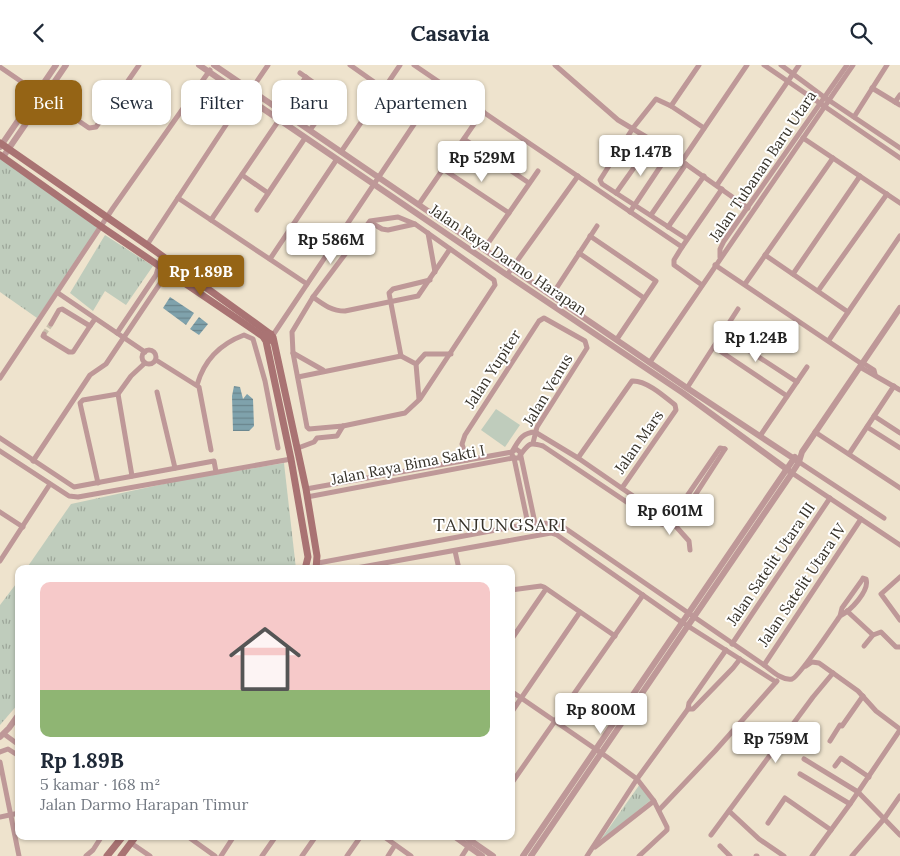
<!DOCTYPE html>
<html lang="id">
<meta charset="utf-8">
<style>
body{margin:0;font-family:Lora,serif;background:#f2f2f3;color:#1f2937;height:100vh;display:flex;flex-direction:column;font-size:19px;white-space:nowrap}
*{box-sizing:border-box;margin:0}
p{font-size:16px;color:#747a83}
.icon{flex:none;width:28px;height:28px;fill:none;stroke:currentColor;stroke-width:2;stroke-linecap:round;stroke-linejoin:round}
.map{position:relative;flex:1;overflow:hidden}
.drawer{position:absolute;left:15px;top:500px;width:500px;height:275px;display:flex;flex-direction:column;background:#fff;border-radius:10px;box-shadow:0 1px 4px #0004}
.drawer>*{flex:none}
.top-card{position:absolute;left:15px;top:15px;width:500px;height:45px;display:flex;gap:10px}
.price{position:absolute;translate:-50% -42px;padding:0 11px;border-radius:5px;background:#fff;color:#222;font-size:16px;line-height:32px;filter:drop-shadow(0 1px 2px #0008)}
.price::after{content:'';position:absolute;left:50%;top:30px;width:15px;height:11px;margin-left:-8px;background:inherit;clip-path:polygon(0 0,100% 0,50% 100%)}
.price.active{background:#956415;color:#fff}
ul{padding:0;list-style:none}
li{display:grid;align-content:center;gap:10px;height:265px;padding:0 25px}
li span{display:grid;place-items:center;height:155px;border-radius:10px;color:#555}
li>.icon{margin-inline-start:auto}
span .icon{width:90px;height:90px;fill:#fffc;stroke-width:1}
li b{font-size:21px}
.pill{padding:0 18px;border-radius:10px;background:#fff;box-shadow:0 1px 4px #0004;font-size:18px;line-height:45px}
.pill.active{background:#956415;color:#fff}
header{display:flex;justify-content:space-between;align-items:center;height:65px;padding:0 25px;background:#fff;font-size:22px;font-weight:700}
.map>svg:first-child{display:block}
.grass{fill:url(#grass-tufts)}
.garden{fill:#bfccbc}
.water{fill:url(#water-rules)}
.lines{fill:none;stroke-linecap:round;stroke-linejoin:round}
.minor-tunnel{stroke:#c9bfac;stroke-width:5;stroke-dasharray:5 2.5;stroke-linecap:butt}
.minor{stroke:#be9898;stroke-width:5}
.tertiary{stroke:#be9898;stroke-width:6}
.secondary{stroke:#a97373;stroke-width:7}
.labels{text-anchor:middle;stroke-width:4;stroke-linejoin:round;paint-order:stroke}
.street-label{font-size:15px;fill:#353128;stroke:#fff}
.quarter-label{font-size:18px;letter-spacing:1px;fill:#353128;stroke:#fff}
</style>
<header><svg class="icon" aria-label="back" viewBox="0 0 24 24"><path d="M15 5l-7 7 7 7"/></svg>Casavia<svg class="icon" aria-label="search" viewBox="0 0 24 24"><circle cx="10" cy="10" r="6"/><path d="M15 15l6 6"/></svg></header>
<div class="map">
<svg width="900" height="791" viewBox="0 0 900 791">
<defs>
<pattern id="grass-tufts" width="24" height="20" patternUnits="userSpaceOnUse" patternTransform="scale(1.25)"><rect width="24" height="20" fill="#bfccbc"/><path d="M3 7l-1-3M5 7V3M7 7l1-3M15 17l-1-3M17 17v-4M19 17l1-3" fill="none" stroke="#9ca699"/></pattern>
<pattern id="water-rules" width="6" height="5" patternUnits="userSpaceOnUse" patternTransform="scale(1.25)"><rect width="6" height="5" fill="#7fa2ac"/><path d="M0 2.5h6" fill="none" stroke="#69858c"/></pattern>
</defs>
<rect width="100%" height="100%" fill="#eee3cd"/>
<g class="grass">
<path d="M0,93l99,71 -62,89 -37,-26z"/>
<path d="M105,170l48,31 -27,39 -21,-14 -12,20 -23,-18z"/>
<path d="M284,398l12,106h-270l45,-65 111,-24z"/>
<path d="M19,515v123l-19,22v-120z"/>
<path d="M640,719l11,16 -52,42z"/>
</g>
<path class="garden" d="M496,344l24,16 -15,22 -24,-17z"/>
<g class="water">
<path d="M170,232l24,16 -8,12 -23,-17z"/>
<path d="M199,252l9,7 -9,11 -9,-6z"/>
<path d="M234,321l6,1 3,12 4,-5 6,5 1,27 -5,5h-16l-1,-35z"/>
</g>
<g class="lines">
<path class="minor-tunnel" d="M44,269l7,-10"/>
<g class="minor">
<path d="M350,0l34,24"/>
<path d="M414,0l268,182 -8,13v5l28,20"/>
<path d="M555,0l63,55 35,21 95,67"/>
<path d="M764,0l136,93"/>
<path d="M781,0l43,32 76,51"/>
<path d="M0,2l89,61 7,-1 43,-62"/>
<path d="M300,8l37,26"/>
<path d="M872,23l28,17"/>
<path d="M251,25l17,-25"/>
<path d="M895,37l5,-7"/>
<path d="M671,41l28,-41"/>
<path d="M282,46l24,-34"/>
<path d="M854,52l33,-52"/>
<path d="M310,65l24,-33"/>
<path d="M803,73l97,65"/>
<path d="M464,74l65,44"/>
<path d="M341,87l59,-87"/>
<path d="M682,96l65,-96"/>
<path d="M443,104l66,44"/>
<path d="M242,110l26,18"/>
<path d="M717,120l82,-120"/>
<path d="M616,128l37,-52"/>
<path d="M178,133l129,86"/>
<path d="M419,139l64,-93"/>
<path d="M257,145l48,-72"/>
<path d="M630,147l40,-60"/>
<path d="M651,150l35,-51"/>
<path d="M398,152l17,7 79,56 1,5 -75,114 -15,14 -62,13 -34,3 -2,-2 -14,-74 -1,-21 21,-35 57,-76z"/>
<path d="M211,155l68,-100"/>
<path d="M370,157l12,7 6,1 27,-6"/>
<path d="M668,162l36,-51"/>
<path d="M428,168l7,39"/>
<path d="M590,171l66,45 -39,58"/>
<path d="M687,174l-85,-55 -2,-4 33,-52 23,-29 15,7 33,22"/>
<path d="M147,180l98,-149"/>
<path d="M682,182l40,-58"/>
<path d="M484,184l54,-78"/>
<path d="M579,188l65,45"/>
<path d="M765,190l83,57"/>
<path d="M720,192v-8l4,-8 123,-176"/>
<path d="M270,194l67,-100"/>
<path d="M715,200l147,99"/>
<path d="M793,209l67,-98"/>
<path d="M507,210l71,-99"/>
<path d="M745,219l88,-126"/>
<path d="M818,226l69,-97"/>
<path d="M58,228l87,59"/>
<path d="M552,230l45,-69"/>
<path d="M313,232c11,8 19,14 32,14l73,-15 32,-47"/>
<path d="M51,259l8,-14 3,-1 28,17 5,-7"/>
<path d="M117,268l39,-58 3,-10"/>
<path d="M722,268l75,49"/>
<path d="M44,269l-1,2 26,16h4l17,-26"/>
<path d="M273,270l168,-251"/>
<path d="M829,275l71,-104"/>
<path d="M714,282l73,49"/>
<circle cx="149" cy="292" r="7"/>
<path d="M293,288l30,17"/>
<path d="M401,291l-12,-63 4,-4 37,-9"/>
<path d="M156,295l43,27 12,63"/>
<path d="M650,297l203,-297"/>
<path d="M863,298l11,7 1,4"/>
<path d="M416,299l9,-10h26"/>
<path d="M860,302l40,23"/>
<path d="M298,312l103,-21 15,8 3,35"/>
<path d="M0,313l113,-170 97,-138"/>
<path d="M197,320c7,-25 23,-41 47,-50l9,4 12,42 13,67"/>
<path d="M687,323l51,-79"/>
<path d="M157,327l18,76"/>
<path d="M874,351l26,17"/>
<path d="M867,362l33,21"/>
<path d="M815,367l85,56"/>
<path d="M760,371l47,-69"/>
<path d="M0,373l74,49 140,-26 2,11"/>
<path d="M298,383l16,-6 3,-4 20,-2 6,-10"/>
<path d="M513,385c6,-10 9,-17 22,-18l43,26 87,60 11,-6 44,-64 5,1"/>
<path d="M0,386l69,45 9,1 213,-38"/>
<path d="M521,389c8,-11 9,-12 22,-8l115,77c9,4 15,0 23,-6l44,-68"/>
<path d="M849,389l45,-68"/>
<path d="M520,390l-1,3h-5l-3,-5 5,-4 4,3 15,71"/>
<path d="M514,393l14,66"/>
<path d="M578,393l54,-77c14,-1 32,15 43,24l1,5 -54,78"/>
<path d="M467,395l-5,-16 3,-9 74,-114 5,-3 41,23 2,7 -50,79 -4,16"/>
<path d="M33,396l57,-86 16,-11 57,-85 10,-10 2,-4"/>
<path d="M799,397l85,56"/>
<path d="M792,408l108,72"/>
<path d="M132,411l-14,-82 13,-18 14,-13"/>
<path d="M98,418l-18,-80 3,-3 35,-6"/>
<path d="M306,424l206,-37"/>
<path d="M307,432l206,-39"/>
<path d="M0,447l23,15"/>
<path d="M672,457l17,19 1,9"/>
<path d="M455,486l4,18"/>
<path d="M0,496l50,-77"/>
<path d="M318,498l210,-39 24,-1 7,1 205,141c7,5 18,16 28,14 7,-2 41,-53 48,-63l2,-8 20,-28 1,-2 3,1c4,12 -16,32 -26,37"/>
<path d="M351,504l200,-36 6,2 123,86 96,61"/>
<path d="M900,512l-19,17 19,26"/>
<path d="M511,525l30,-4 3,1 71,49"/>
<path d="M847,546l26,24 8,-3 15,15h4"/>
<path d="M511,575l35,-51"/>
<path d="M732,579l98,-146"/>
<path d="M864,581l9,-11"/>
<path d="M764,600l97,-146"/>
<path d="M806,601l6,-4 7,1 39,28 18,20 24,18"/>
<path d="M511,626l96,66 30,22 17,22 13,26v3l-28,26"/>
<path d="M688,644h5l4,-4 36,-37 7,-9"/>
<path d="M511,648l69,-101"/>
<path d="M4,669l15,11"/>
<path d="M830,676l10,-16 2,1 21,-30"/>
<path d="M0,687l8,-3 11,7"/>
<path d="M804,694l54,33 42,43"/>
<path d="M0,697l19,94"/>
<path d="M835,701l6,-8 28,19"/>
<path d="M800,709l50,30"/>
<path d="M511,719l132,-189"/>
<path d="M659,745l56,-59 62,-70"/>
<path d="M729,746l30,28 25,17"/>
<path d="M0,752l19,-4"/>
<path d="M768,758l17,-25 46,32"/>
<path d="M711,770l102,-138 20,-24"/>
<path d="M187,771l28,20"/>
<path d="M383,771l28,20"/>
<path d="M131,778l19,13"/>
<path d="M720,781l10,10"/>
<path d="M595,782l59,-46"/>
<path d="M86,791l7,-6 9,-14"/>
<path d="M221,791l13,-20"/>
<path d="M262,791l14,-20"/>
<path d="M302,791l14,-20"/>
<path d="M347,791l14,-20"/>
<path d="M388,791l7,-11"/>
<path d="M462,791l13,-20"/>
<path d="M587,791l50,-77 51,-70 1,-6 37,-53"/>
<path d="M756,791h1"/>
<path d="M812,791l38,-52 50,-74"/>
<path d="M852,791l32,-37 16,-23"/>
</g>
<g class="tertiary">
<path d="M199,0l308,210 176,118 109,80"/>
<path d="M214,0l473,323 112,74"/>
<path d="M0,82l56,-82"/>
<path d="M3,92l63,-92"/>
<path d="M0,672l9,-9 10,-14"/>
<path d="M454,771l28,20"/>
<path d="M464,771l29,20"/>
<path d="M523,791l272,-399"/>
<path d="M531,791l261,-383 7,-11 3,-10 98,-144"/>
</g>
<g class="secondary">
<path d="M0,78l147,102 122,88"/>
<path d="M0,90l96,68 168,114"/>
<path d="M273,272l33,152 11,67 -1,13"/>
<path d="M266,276l6,-1 -1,-6h-5l-2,4 2,3 25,118 17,98 -3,12"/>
<path d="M107,791l16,-20"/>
<path d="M121,791l15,-20"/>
</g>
</g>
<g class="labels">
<g class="street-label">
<text transform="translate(763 101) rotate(-56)" y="5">Jalan Tubanan Baru Utara</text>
<text transform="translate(508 195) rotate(34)" y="5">Jalan Raya Darmo Harapan</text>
<text transform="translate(493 304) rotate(-57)" y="5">Jalan Yupiter</text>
<text transform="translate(548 325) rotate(-59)" y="5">Jalan Venus</text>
<text transform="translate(639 377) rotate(-55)" y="5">Jalan Mars</text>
<text transform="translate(408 400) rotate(-11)" y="5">Jalan Raya Bima Sakti I</text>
<text transform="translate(771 499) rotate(-56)" y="5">Jalan Satelit Utara III</text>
<text transform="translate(802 520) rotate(-56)" y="5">Jalan Satelit Utara IV</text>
</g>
<g class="quarter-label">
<text x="500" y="466">TANJUNGSARI</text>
</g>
</g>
</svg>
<b class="price" style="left:641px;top:112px">Rp 1.47B</b>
<b class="price" style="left:482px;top:118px">Rp 529M</b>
<b class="price" style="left:331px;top:200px">Rp 586M</b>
<b class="price active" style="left:201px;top:232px">Rp 1.89B</b>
<b class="price" style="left:756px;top:298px">Rp 1.24B</b>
<b class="price" style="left:670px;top:471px">Rp 601M</b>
<b class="price" style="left:601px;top:670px">Rp 800M</b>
<b class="price" style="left:776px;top:699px">Rp 759M</b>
<div class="top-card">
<a class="pill active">Beli</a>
<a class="pill">Sewa</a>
<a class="pill">Filter</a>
<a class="pill">Baru</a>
<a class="pill">Apartemen</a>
</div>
<section class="drawer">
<ul>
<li><span style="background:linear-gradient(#f6c9c9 70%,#8fb573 0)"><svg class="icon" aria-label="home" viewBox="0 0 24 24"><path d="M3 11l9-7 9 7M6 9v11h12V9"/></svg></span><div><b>Rp 1.89B</b><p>5 kamar · 168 m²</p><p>Jalan Darmo Harapan Timur</p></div></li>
</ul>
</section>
</div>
